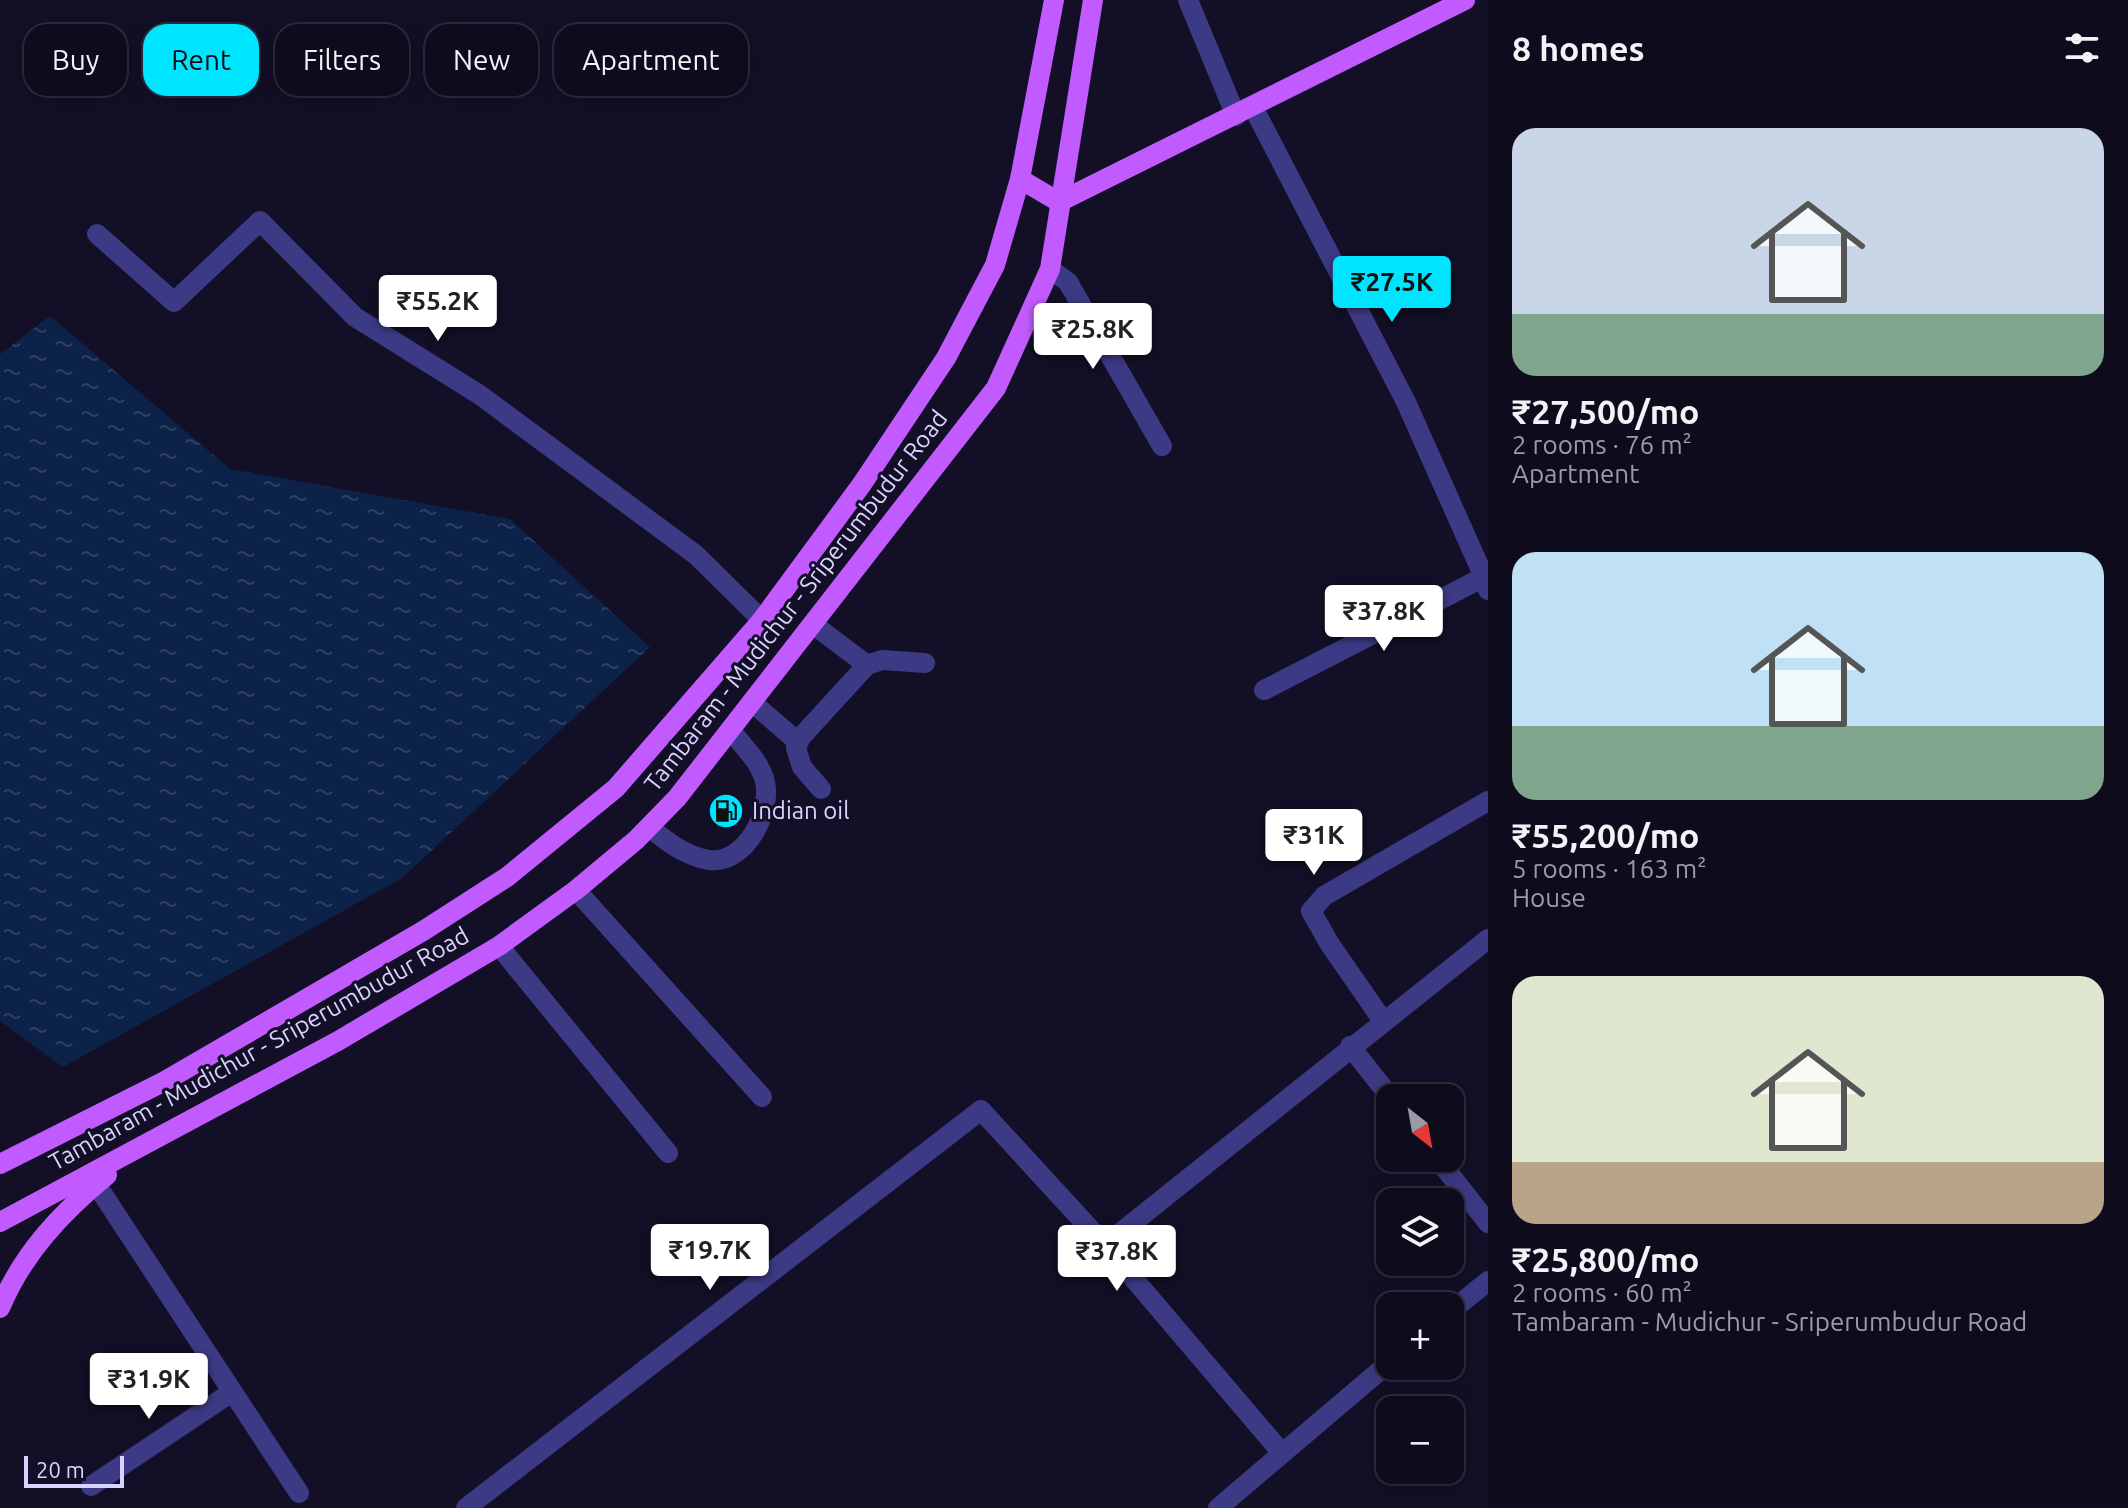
<!DOCTYPE html>
<meta charset="utf-8">
<style>
body{margin:0;font-family:Ubuntu,sans-serif;background:#1c1929;color:#f1f3f6;height:100vh;display:flex;flex-direction:column;font-size:30px;white-space:nowrap}
*{box-sizing:border-box;margin:0}
p{font-size:26px;color:#9b9ba3}
.icon{flex:none;width:44px;height:44px;fill:none;stroke:currentColor;stroke-width:2;stroke-linecap:round;stroke-linejoin:round}
.map{position:relative;flex:1;overflow:hidden}
.details{display:flex;flex-direction:column;background:#0e0b1c;width:640px}
.details>*{flex:none}
.hud{position:absolute;left:24px;top:24px;width:760px;height:72px;display:flex;gap:16px}
.needle{width:52px;rotate:149deg}
.controls{position:absolute;left:1376px;top:1084px;display:grid;gap:16px}
.controls a{display:grid;place-items:center;width:88px;height:88px;border-radius:16px;background:#0e0b1c;box-shadow:0 4px 20px #0003,0 0 0 2px #2e2b3b;font-size:40px}
.scale{position:absolute;left:24px;bottom:20px;width:100px;box-sizing:border-box;padding-left:8px;border:4px solid #d9d4ff;border-top:0;font-size:22px;line-height:28px;white-space:nowrap;color:#d9d4ff;-webkit-text-stroke:6px #130f26;paint-order:stroke}
.price{position:absolute;translate:-50% -68px;padding:0 18px;border-radius:8px;background:#fff;color:#222;font-size:26px;line-height:52px;filter:drop-shadow(0 2px 4px #0008)}
.price::after{content:'';position:absolute;left:50%;top:48px;width:24px;height:18px;margin-left:-12px;background:inherit;clip-path:polygon(0 0,100% 0,50% 100%)}
.price.active{background:#00e5ff;color:#111}
ul{padding:0;list-style:none}
li{display:grid;align-content:center;gap:16px;height:424px;padding:0 24px}
li span{display:grid;place-items:center;height:248px;border-radius:24px;color:#555}
li>.icon{margin-inline-start:auto}
span .icon{width:144px;height:144px;fill:#fffc;stroke-width:1}
li b{font-size:34px}
h2{display:flex;justify-content:space-between;align-items:center;height:96px;padding:0 24px;font-size:34px}
.pill{padding:0 28px;border-radius:24px;background:#0e0b1c;box-shadow:0 4px 20px #0003,0 0 0 2px #2e2b3b;font-size:28px;line-height:72px}
.pill.active{background:#00e5ff;color:#111}
main{display:flex;flex:1;min-height:0}
.map>svg:first-child{display:block}
.water{fill:url(#water-ripples)}
.lines{fill:none;stroke-linecap:round;stroke-linejoin:round}
.minor{stroke:#3d3a85;stroke-width:20}
.major{stroke:#c25bff;stroke-width:20}
.labels{text-anchor:middle;stroke-width:6;stroke-linejoin:round;paint-order:stroke}
.street-label{font-size:24px;fill:#d9d4ff;stroke:#130f26}
.poi-label{font-size:24px;fill:#d9d4ff;stroke:#130f26;text-anchor:start}
</style>
<main>
<div class="map">
<svg width="1488" height="1508" viewBox="0 0 1488 1508">
<defs>
<pattern id="water-ripples" width="26" height="14" patternUnits="userSpaceOnUse" patternTransform="scale(2)"><rect width="26" height="14" fill="#0c2248"/><path d="M2 4q2-2 4 0t4 0M15 11q2-2 4 0t4 0" fill="none" stroke="#2f4163"/></pattern>
</defs>
<rect width="100%" height="100%" fill="#130f26"/>
<path class="water" d="M50,316l180,153 280,50 140,128 -248,231 -339,189 -63,-46v-667z"/>
<g class="lines">
<g class="minor">
<path d="M1188,0l48,116"/>
<path d="M1253,107l153,295 78,175 4,-1"/>
<path d="M97,234l77,68 86,-81 95,96 125,78 216,160 66,65"/>
<path d="M1050,269l18,13 94,164"/>
<path d="M814,625l53,40"/>
<path d="M1264,690l220,-113 4,13"/>
<path d="M754,704l44,38"/>
<path d="M821,789l-19,-22 -6,-19 5,-11 66,-72 15,-5 43,3"/>
<path d="M649,827c17,14 36,29 60,33 37,5 65,-51 55,-82 -6,-18 -21,-32 -32,-46"/>
<path d="M576,890l186,207"/>
<path d="M499,946l169,207"/>
<path d="M1383,1021l-54,-78 -18,-32 13,-15 164,-95"/>
<path d="M1350,1046l41,52"/>
<path d="M1437,1158l51,65"/>
<path d="M96,1184l203,309"/>
<path d="M1105,1245l383,-306"/>
<path d="M1450,1312l38,-31"/>
<path d="M91,1486l141,-94"/>
<path d="M466,1508l515,-398 124,135 176,207"/>
<path d="M1218,1508l172,-146"/>
</g>
<g class="major">
<path d="M1020,179l39,23"/>
<path d="M1059,202l406,-202"/>
<path d="M0,1164l165,-83 258,-150 84,-54 109,-89 146,-168 100,-136 84,-126 49,-93 25,-86 34,-179"/>
<path d="M0,1222l338,-181 161,-95 77,-56 60,-50 41,-42 319,-410 54,-119 43,-269"/>
<path d="M0,1308c23,-55 62,-96 107,-133"/>
</g>
</g>
<defs>
<g id="fuel-disc" transform="scale(1.8)"><circle r="9.5" fill="#00e5ff" stroke="#130f26"/><path d="M-5.5-6h7V0h2V4h1.3V-2.5L3-4.5l.8-.8L6-3V5H2.5V1h-1V6h-7ZM-4.2-4.7v3.2H.2V-4.7Z" fill="#111"/></g>
</defs>
<g fill-rule="evenodd">
<use href="#fuel-disc" x="726" y="811"/>
</g>
<g class="labels">
<g class="street-label">
<text transform="translate(796 601) rotate(-52)" y="8">Tambaram - Mudichur - Sriperumbudur Road</text>
<text transform="translate(259 1049) rotate(-29)" y="8">Tambaram - Mudichur - Sriperumbudur Road</text>
</g>
<g class="poi-label">
<text x="752" y="819">Indian oil</text>
</g>
</g>
</svg>
<div class="controls">
<a><svg class="needle" viewBox="-14 -14 28 28"><path d="M0-13l5 13h-10z" fill="#e53935"/><path d="M0 13l5-13h-10z" fill="#9b9ba3"/></svg></a>
<a><svg class="icon" aria-label="layers" viewBox="0 0 24 24"><path d="M12 4l9 5-9 5-9-5zM3 14l9 5 9-5"/></svg></a>
<a>+</a>
<a>−</a>
</div>
<div class="scale">20 m</div>
<b class="price active" style="left:1392px;top:324px">₹27.5K</b>
<b class="price" style="left:438px;top:343px">₹55.2K</b>
<b class="price" style="left:1093px;top:371px">₹25.8K</b>
<b class="price" style="left:1384px;top:653px">₹37.8K</b>
<b class="price" style="left:1314px;top:877px">₹31K</b>
<b class="price" style="left:710px;top:1292px">₹19.7K</b>
<b class="price" style="left:1117px;top:1293px">₹37.8K</b>
<b class="price" style="left:149px;top:1421px">₹31.9K</b>
<div class="hud">
<a class="pill">Buy</a>
<a class="pill active">Rent</a>
<a class="pill">Filters</a>
<a class="pill">New</a>
<a class="pill">Apartment</a>
</div>
</div>
<section class="details">
<h2>8 homes<svg class="icon" aria-label="filters" viewBox="0 0 24 24"><path d="M4 7h16M4 17h16"/><circle cx="9" cy="7" r="2"/><circle cx="15" cy="17" r="2"/></svg></h2>
<ul>
<li><span style="background:linear-gradient(#c9d6e8 75%,#7fa58c 0)"><svg class="icon" aria-label="home" viewBox="0 0 24 24"><path d="M3 11l9-7 9 7M6 9v11h12V9"/></svg></span><div><b>₹27,500/mo</b><p>2 rooms · 76 m²</p><p>Apartment</p></div></li>
<li><span style="background:linear-gradient(#bfe0f5 70%,#7fa58c 0)"><svg class="icon" aria-label="home" viewBox="0 0 24 24"><path d="M3 11l9-7 9 7M6 9v11h12V9"/></svg></span><div><b>₹55,200/mo</b><p>5 rooms · 163 m²</p><p>House</p></div></li>
<li><span style="background:linear-gradient(#dfe7d0 75%,#b9a48a 0)"><svg class="icon" aria-label="home" viewBox="0 0 24 24"><path d="M3 11l9-7 9 7M6 9v11h12V9"/></svg></span><div><b>₹25,800/mo</b><p>2 rooms · 60 m²</p><p>Tambaram - Mudichur - Sriperumbudur Road</p></div></li>
</ul>
</section>
</main>
